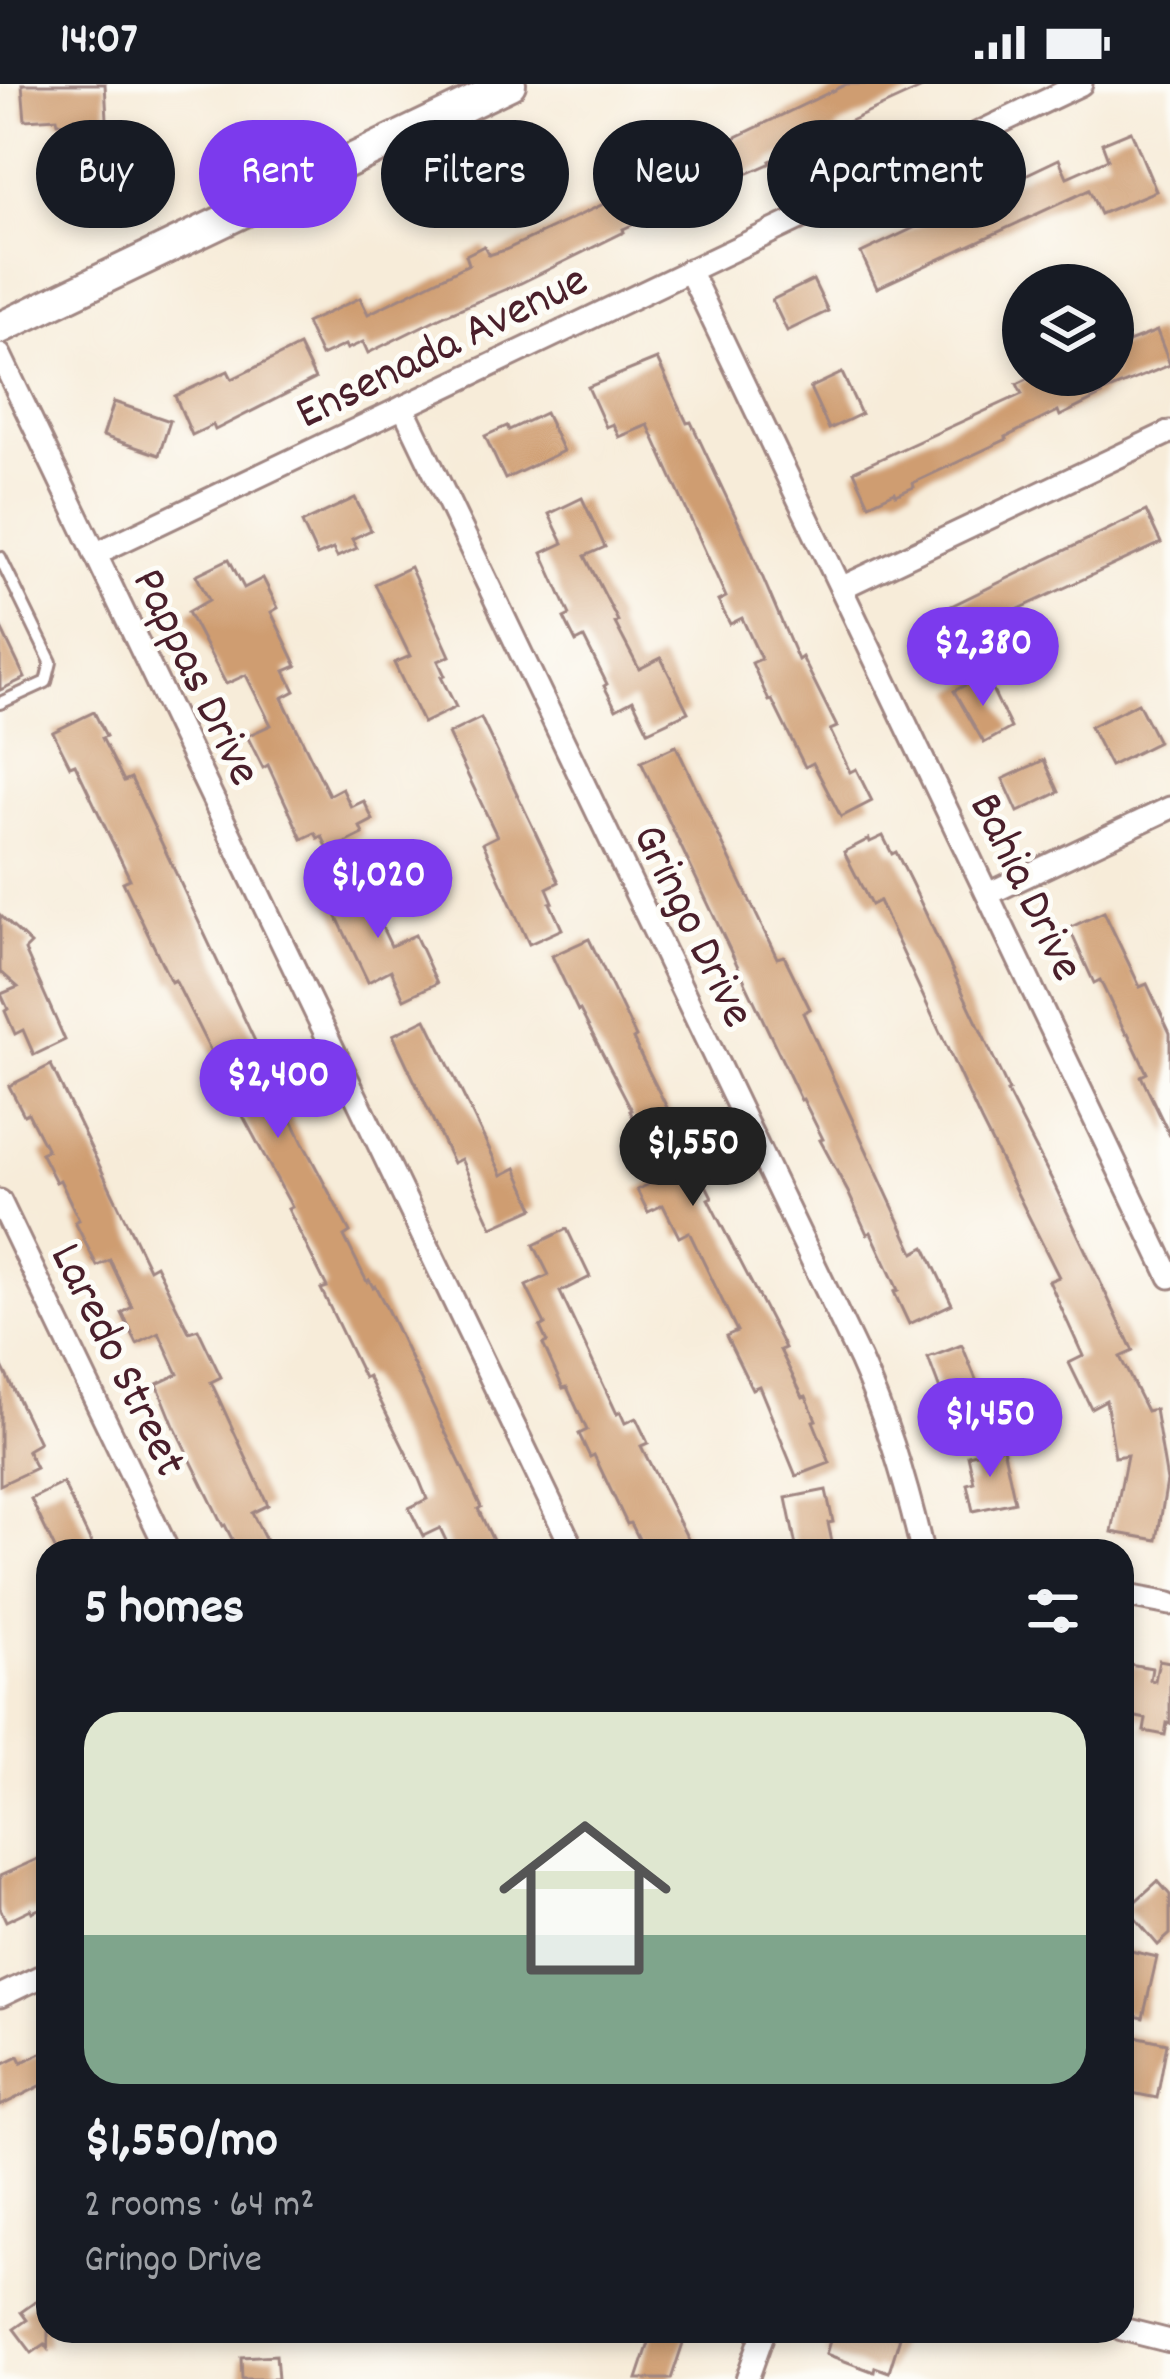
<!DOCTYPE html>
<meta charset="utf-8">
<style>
body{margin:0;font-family:Dekko,sans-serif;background:#20242c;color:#f1f3f6;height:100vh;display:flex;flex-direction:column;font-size:45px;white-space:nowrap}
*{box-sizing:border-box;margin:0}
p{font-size:39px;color:#9ea1a6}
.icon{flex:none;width:66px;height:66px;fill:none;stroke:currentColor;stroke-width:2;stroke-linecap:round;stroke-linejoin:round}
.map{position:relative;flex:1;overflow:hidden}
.details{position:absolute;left:36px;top:1455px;width:1098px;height:804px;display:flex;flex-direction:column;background:#171b24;border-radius:36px;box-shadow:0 6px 18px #0003}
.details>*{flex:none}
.banner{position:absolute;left:36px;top:36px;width:1098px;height:108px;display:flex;gap:24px}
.tools{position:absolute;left:1002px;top:180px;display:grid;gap:24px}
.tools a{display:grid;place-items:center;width:132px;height:132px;border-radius:50%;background:#171b24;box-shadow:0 6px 18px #0003;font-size:60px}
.price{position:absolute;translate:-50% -102px;padding:0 27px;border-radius:42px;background:#7c3aed;color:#fff;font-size:39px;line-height:78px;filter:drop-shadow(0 3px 6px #0008)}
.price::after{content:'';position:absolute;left:50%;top:72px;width:36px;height:27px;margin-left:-18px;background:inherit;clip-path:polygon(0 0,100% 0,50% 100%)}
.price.selected{background:#222;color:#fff}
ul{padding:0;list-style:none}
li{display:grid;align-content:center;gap:24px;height:636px;padding:0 48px}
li+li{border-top:3px solid #363941}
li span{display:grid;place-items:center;height:372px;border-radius:36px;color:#555}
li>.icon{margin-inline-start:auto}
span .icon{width:216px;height:216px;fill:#fffc;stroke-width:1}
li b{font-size:51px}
h2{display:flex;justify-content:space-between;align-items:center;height:144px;padding:0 48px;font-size:51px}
.chip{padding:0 42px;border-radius:54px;background:#171b24;box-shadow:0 6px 18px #0003;font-size:42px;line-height:108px}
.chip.selected{background:#7c3aed;color:#fff}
.status{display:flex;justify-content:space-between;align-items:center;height:84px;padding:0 60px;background:#171b24;direction:ltr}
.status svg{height:33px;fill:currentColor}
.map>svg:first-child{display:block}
.building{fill:#cf9d71}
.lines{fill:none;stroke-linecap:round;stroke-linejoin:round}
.service-casing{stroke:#a08682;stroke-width:16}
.minor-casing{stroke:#a08682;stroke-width:27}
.secondary-casing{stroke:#a08682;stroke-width:36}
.service{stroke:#fff;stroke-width:10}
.minor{stroke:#fff;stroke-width:21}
.secondary{stroke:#fff;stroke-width:30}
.labels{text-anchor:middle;stroke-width:10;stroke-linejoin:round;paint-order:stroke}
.street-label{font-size:48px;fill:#4a1f2b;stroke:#fdfcf7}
</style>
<div class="status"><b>14:07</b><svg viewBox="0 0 49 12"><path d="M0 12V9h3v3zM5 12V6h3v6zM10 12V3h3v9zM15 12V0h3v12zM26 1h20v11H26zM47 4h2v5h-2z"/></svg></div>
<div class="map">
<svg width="1170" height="2295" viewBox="0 0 1170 2295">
<rect width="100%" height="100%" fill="#fdfcf7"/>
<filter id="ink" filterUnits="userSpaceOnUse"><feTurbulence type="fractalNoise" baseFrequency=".00833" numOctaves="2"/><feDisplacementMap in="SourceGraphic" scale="24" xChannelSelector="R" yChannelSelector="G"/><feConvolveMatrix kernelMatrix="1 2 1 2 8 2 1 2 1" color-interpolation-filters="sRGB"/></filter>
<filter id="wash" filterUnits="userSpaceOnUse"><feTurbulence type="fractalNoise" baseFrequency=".004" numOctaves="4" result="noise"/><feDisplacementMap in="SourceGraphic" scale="48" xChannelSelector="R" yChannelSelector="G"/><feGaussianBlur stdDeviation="2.7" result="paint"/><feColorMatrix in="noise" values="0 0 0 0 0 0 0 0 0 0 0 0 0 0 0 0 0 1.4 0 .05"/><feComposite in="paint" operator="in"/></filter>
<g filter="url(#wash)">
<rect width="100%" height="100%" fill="#f7ecd9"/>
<g id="blocks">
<g class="building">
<path d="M22,0h83l2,35 -49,4 -1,-5 -32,2z"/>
<path d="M847,0h84l-94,43 1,3 -68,31 1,2 -148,66 1,3 -103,51 -76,32 -77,38 -5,-11 -16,7 -2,-4 -24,11 -15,-33 54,-25 8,16 101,-50 -3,-9 18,-9 5,9 16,-5 152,-71 -2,-3z"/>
<path d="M1131,47l25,60 -56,23 -11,-24 -212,98 -16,-35 198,-94 8,18 41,-18 -6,-16z"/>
<path d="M813,196l15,31 -41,20 -15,-31z"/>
<path d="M1157,247l13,34 -69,28 1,2 -42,21 -2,-5 -52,26 1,2 -94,44 1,4 -18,8 -1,-3 -26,12 -15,-33 168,-77 -5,-10 19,-9h77v-27z"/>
<path d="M299,262l16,33 -100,51 -2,-5 -21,10 -17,-39 53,-25 4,8z"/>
<path d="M657,275l30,64 4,-1 57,121 50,117 4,-3 35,70 -7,3 20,42 6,-3 16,32 -31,16 -28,-54 -8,4 -33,-67 -3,1 -17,-38 9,-4 -19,-41 -12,6 -12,-23 8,-4 -78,-172 -29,12 -6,-13 -7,3 -18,-40z"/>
<path d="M842,289l19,41 -32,15 -19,-41z"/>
<path d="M114,318l56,19 -11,34 -56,-19z"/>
<path d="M545,329l18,38 -58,28 -20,-43 22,-10 2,4z"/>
<path d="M355,414l16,32 -19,9 5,9 -20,9 -4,-8 -16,7 -15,-33z"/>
<path d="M582,414l23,49 -20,9 33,65 -3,2 24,46 22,-11 27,54 -40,19 -15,-31 -17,9 -12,-23 3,-2 -23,-46 -8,4 -12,-24 6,-3 -28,-62 21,-10 -14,-29z"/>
<path d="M1146,427l15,32 -153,71 2,5 -56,26 -15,-33z"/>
<path d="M229,475l15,29 19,-10 15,30 -7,4 26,54 -12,5 10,20 -13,7 47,97 13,-7 9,19 13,-6 9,19 -13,7 3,7 -34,17 -7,-15 -4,2 -3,-5 -13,6 -34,-74 -5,3 -16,-32 24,-11 -25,-50 -20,9 -38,-72 21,-12 -13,-25z"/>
<path d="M410,483l40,89 -12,5 7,15 -4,1 15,30 -33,16 -29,-60 16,-7 -35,-72z"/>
<path d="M0,542l25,52 -25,12z"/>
<path d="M985,591l26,53 -27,15 -30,-52z"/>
<path d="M1138,619l20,39 -48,24 -20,-39z"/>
<path d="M94,628l12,24 -4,2 22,43 7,-3 171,363 48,91 -6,4 23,46 2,-2 4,7 2,-1 10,19 96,202 -3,2 20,42h-47l-11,-23 -17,8 -14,-28 18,-9 -8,-20 -51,-103 -4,2 -43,-89 6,-2 -39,-78 4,-2 -49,-91 -68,-136 -4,2 -48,-100 7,-3 -55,-115 -5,2 -17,-34z"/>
<path d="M481,634l78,164 -12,6 6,14 -3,1 12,26 -33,15 -46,-101 14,-7 -49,-102z"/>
<path d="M676,662l101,212 7,-2 26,53 -7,4 111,240 11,-6 27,57 -43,20 -15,-32 4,-2 -27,-58 -4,2 -19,-42 -28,-52 3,-1 -20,-40 -2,1 -160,-338z"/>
<path d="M1044,676l15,32 -41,20 -15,-33z"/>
<path d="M883,752l9,18 4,-2 16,32 97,207 -2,1 45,88 81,171 -13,6 27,54 8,-2 12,72 -10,59 -45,-8 15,-77 -12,2 -9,-57 -15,8 -22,-45 14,-7 -34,-75 10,-4 -78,-156 -102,-220 -8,4 -27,-53 25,-13 1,3z"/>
<path d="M357,791l34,71 24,-11 22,48 -33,16 -13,-29 -23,12 -44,-92z"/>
<path d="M1104,828l36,75 7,-3 23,49v103l-29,-60 6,-3 -19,-40 -2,1 -26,-54 -6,3 -25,-55z"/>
<path d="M0,831l31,29 -6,6 40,90 -31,15 -11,-25 -8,4 -10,-23 3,-2 -7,-15 17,-7 -18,-16z"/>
<path d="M589,855l47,98 -3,2 9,19 70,139 -4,2 77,149 -5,2 23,47 3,-1 10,24 -3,1 17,42 -34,13 -37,-90 -7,3 -26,-53 11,-5 -48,-99 -10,5 -16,-32 -15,7 -11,-22 26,-13 -33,-66 2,-1 -52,-100 -2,1 -26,-55z"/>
<path d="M426,935l76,156 14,-7 18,40 -42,19 -31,-68 -8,4 -60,-128z"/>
<path d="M51,981l98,204 7,-4 33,67 9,-3 23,48 -10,5 57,123 -16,8 19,38h-33l-13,-26 -2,1 -49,-100 -17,-42 21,-10 -19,-41 -22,11 -15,-31 10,-6 -22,-47 -13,6 -22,-44 4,-2 -19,-40 -4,2 -15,-29 6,-3 -19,-37 -4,2 -15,-29z"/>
<path d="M567,1145l23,48 -30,15 57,122 3,-2 5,11 11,-5 12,25 -7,3 53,105h-49l-14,-28 -4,1 -33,-69 -4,2 -11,-23 8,-4 -20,-43 -4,1 -20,-44 4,-2 -7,-15 5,-3 -19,-38 23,-11 -15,-30z"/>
<path d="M962,1261l23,57 -35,14 -22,-58z"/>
<path d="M0,1278l39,81 -12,7 9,18 -36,17z"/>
<path d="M1003,1363l12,55 -42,9 -6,-27 7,-2 -6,-27z"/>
<path d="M63,1399l21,45 11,23h-39l-25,-52z"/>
<path d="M826,1406l7,32 -5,1 6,28h-37l-11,-53z"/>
<path d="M1159,1576l11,2v62l-3,-1 -2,12 -21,-4 2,-12 -24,-5 7,-50 23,4 -2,12 5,1z"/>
<path d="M42,1773l6,13v35l-16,7 -1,-3 -25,12 -6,-13v-32z"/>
<path d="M1158,1797l12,14v39l-12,11 -31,-36z"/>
<path d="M1122,1865l35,8 -14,61 -21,-5z"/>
<path d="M1125,1950l42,9 -10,55 -35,-7v-44z"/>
<path d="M48,1966v32l-48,24v-41l19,-9 3,6z"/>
<path d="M48,2209v55l-3,-4 -13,9 -18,-24 13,-9 -6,-8z"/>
<path d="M653,2247h34l-16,48h-34z"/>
<path d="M833,2247h45l22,6 -11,35 -14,-5 -1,5 -48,-18z"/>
<path d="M276,2271l2,24h-36l-1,-22z"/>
</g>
</g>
</g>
<g filter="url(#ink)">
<use href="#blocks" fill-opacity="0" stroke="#a08682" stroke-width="3"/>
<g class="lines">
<g class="service-casing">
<path id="service" d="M0,473l51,105 -5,20 -46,21"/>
</g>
<g class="minor-casing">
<g id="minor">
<path d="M689,186l481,1007"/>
<path d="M0,271l574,1196"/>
<path d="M403,323l457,953c28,62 47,125 62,191"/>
<path d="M95,470l986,-470"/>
<path d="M841,504l329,-156"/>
<path d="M988,810l182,-86"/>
<path d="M0,1117l168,350"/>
<path d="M1122,1511l48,9"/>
<path d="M0,1912l48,-23"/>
<path d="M1122,2245l48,12"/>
<path d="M747,2295l17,-48"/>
</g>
</g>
<g class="secondary-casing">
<path id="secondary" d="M0,244l510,-244"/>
</g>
<use href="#service" class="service"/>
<use href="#minor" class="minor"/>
<use href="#secondary" class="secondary"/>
</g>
</g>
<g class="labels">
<g class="street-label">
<text transform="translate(440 259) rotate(-26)" y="17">Ensenada Avenue</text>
<text transform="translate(200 591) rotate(64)" y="17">Pappas Drive</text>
<text transform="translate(1030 801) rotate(64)" y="17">Bahia Drive</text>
<text transform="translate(697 840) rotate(64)" y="17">Gringo Drive</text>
<text transform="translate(122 1274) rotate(64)" y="17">Laredo Street</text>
</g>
</g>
</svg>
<div class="tools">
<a><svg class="icon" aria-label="layers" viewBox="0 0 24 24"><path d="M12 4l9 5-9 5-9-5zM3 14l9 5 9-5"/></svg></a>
</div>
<b class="price" style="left:983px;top:625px">$2,380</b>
<b class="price" style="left:378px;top:857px">$1,020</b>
<b class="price" style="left:278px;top:1057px">$2,400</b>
<b class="price selected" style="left:693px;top:1125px">$1,550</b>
<b class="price" style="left:990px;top:1396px">$1,450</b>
<div class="banner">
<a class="chip">Buy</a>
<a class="chip selected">Rent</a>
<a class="chip">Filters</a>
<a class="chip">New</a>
<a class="chip">Apartment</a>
</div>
<section class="details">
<h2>5 homes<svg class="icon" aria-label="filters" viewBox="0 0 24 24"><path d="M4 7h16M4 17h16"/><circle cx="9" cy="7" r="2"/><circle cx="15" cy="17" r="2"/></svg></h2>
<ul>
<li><span style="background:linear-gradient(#dfe7d0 60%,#7fa58c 0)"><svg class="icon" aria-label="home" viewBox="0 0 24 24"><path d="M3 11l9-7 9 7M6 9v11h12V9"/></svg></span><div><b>$1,550/mo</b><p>2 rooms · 64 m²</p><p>Gringo Drive</p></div></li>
</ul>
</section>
</div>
